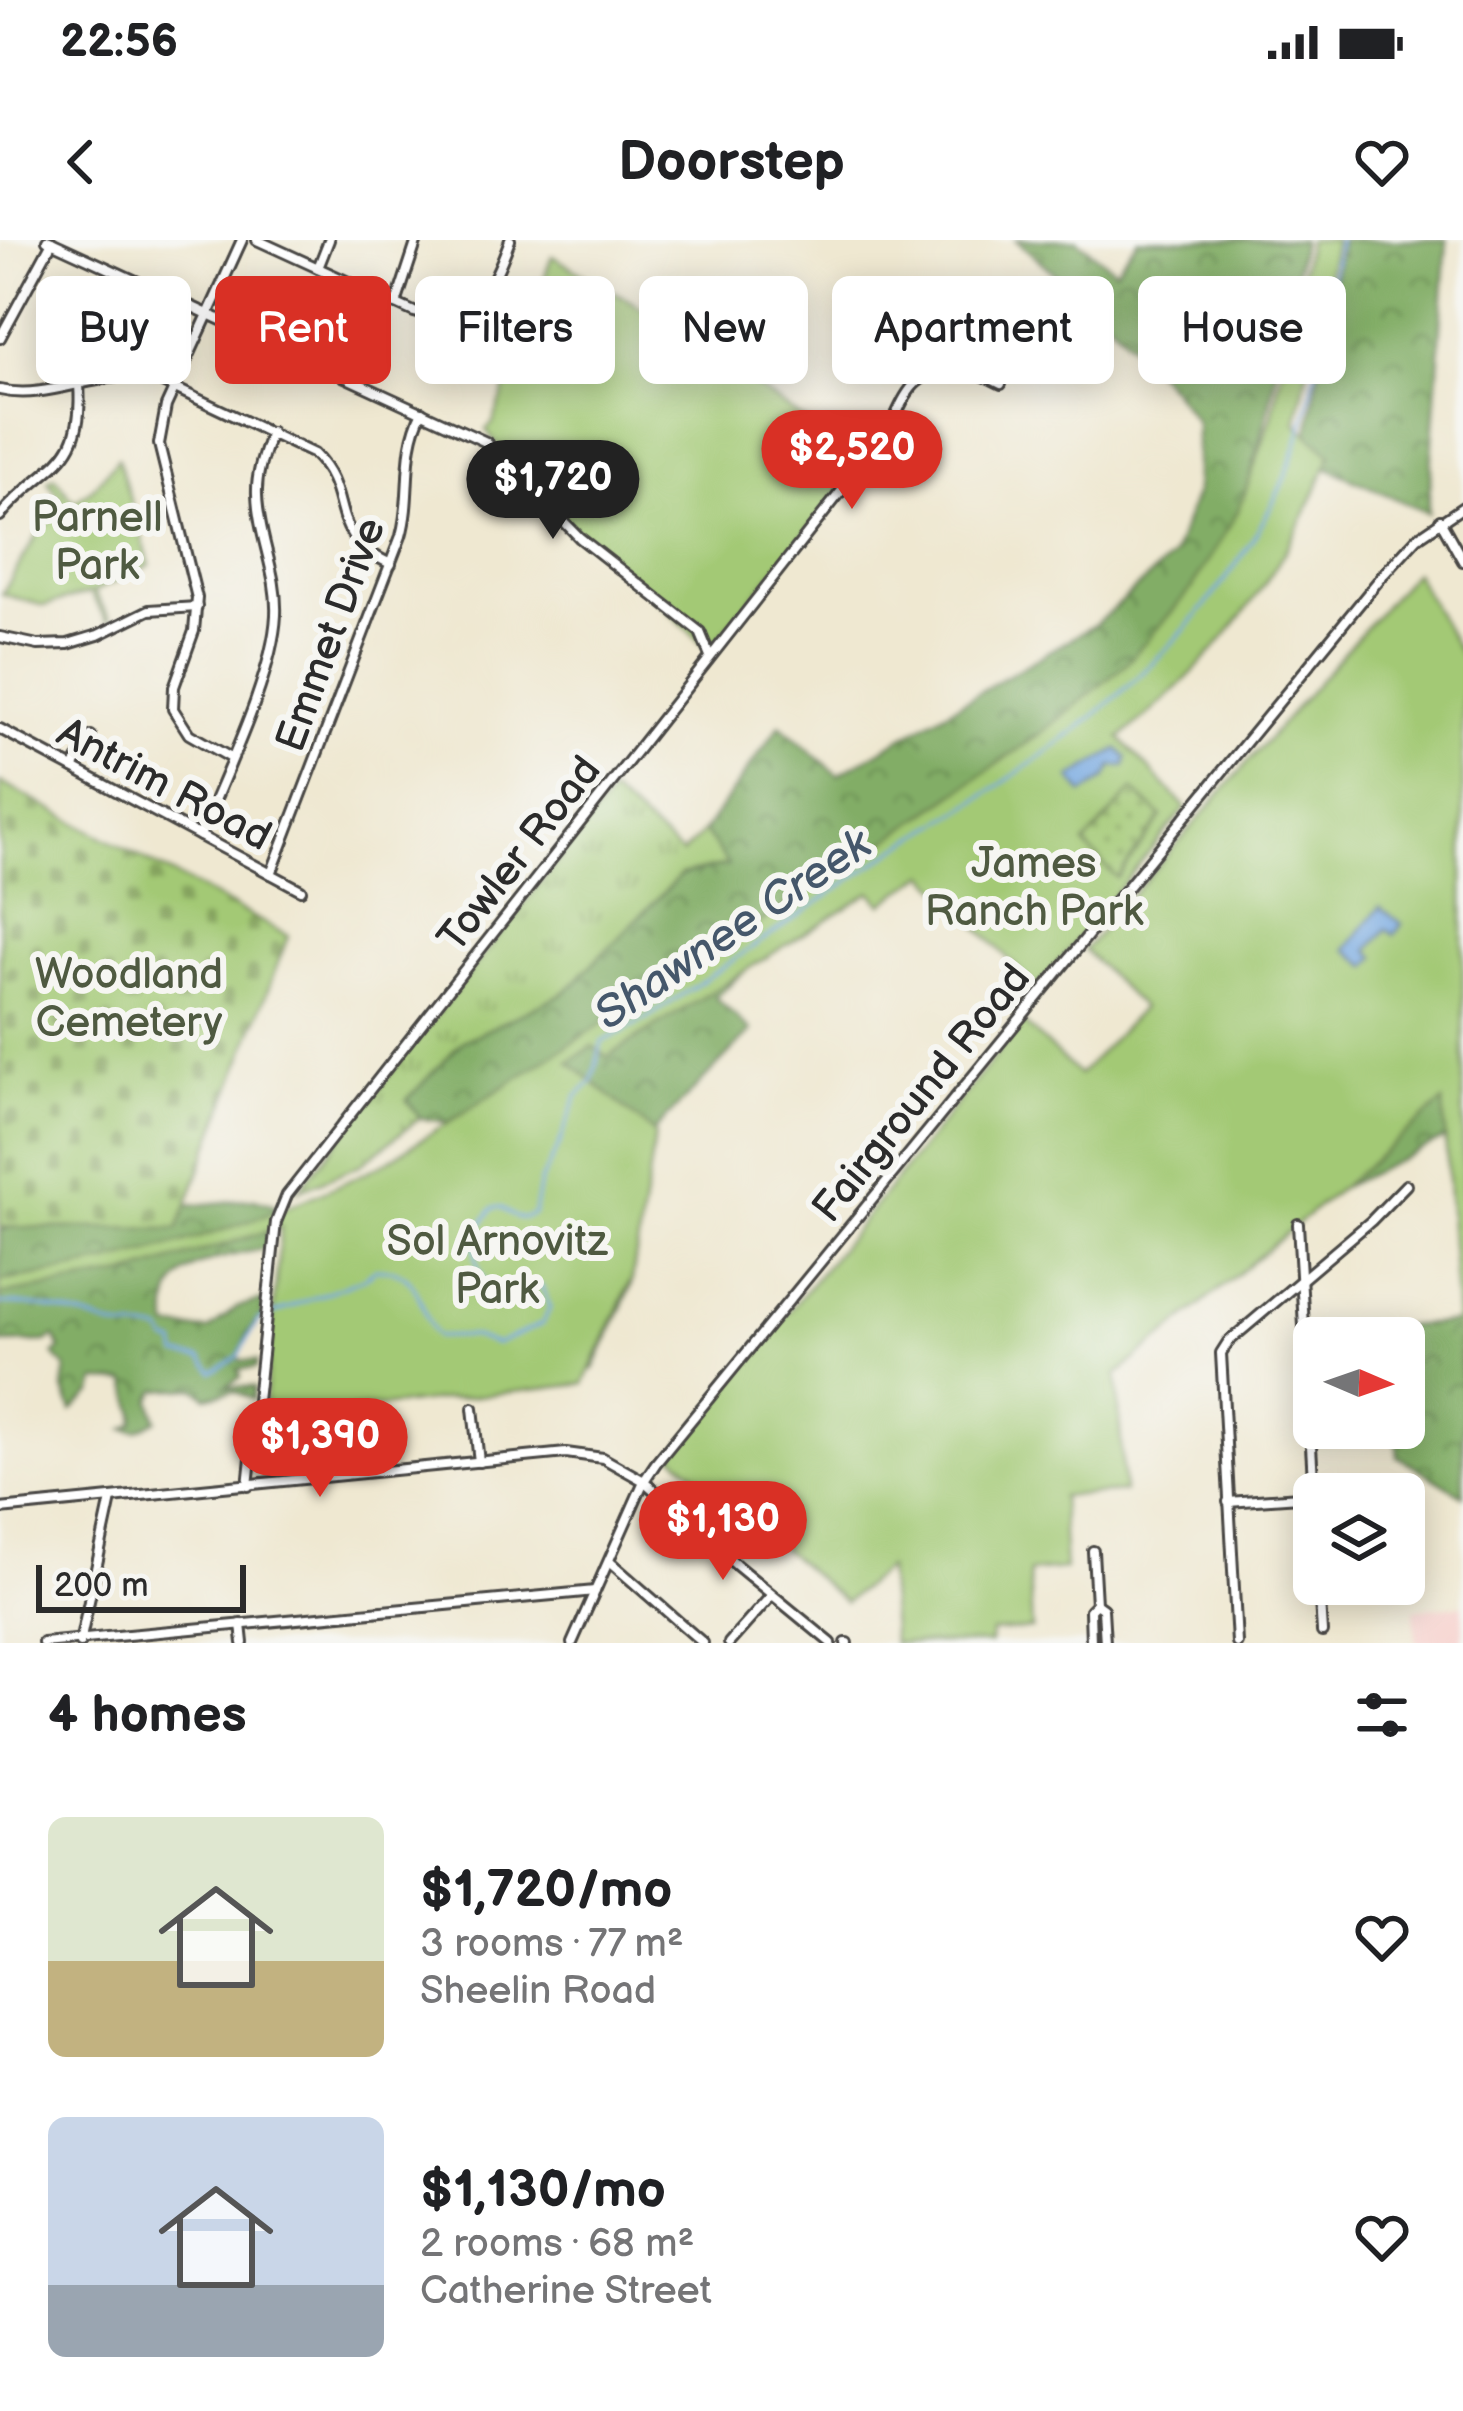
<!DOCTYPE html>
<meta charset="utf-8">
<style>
body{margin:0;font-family:"Balsamiq Sans",sans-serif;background:#f2f2f2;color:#202124;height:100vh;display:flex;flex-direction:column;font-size:45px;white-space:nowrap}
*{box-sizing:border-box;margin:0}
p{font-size:39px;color:#757577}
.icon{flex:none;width:66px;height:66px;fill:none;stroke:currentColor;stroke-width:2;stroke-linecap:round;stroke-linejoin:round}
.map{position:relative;height:1403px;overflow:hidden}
.drawer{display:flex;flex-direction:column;background:#fff;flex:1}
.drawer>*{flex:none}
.hud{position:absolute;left:36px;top:36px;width:1392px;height:108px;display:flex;gap:24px}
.needle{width:78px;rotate:92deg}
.fabs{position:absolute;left:1293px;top:1077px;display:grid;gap:24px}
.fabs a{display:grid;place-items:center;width:132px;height:132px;border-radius:18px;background:#fff;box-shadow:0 6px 30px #0003;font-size:60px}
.scale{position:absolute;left:36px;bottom:30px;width:210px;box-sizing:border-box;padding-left:12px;border:6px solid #2b2b2b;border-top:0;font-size:33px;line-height:42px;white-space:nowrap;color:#2b2b2b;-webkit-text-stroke:9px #f6f6f2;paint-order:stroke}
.price{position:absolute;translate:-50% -102px;padding:0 27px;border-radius:42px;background:#d93025;color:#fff;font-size:39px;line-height:78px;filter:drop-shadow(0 3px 6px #0008)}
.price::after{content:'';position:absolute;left:50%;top:72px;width:36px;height:27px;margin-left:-18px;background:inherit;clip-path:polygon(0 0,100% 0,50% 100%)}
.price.selected{background:#222;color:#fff}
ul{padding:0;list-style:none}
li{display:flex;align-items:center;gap:36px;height:300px;padding:0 48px}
li span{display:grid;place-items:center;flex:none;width:336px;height:240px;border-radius:18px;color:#555}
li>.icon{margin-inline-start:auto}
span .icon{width:144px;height:144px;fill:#fffc;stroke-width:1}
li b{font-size:51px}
h2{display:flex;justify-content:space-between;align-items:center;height:144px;padding:0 48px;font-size:51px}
.pill{padding:0 42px;border-radius:18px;background:#fff;box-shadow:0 6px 30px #0003;font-size:42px;line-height:108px}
.pill.selected{background:#d93025;color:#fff}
.status{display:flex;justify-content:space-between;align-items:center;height:84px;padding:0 60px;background:#fff;direction:ltr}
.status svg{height:33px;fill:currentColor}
header{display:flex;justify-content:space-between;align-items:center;height:156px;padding:0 48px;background:#fff;font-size:54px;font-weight:700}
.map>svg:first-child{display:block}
.built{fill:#f7d0cc}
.grass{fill:url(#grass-tufts);stroke:#677a50;stroke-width:3}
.forest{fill:url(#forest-crowns);stroke:#566c48;stroke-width:3}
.cemetery{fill:url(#cemetery-stones);stroke:#677a50;stroke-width:3}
.park{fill:#a3c974;stroke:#677a50;stroke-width:3}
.garden{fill:url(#garden-dots);stroke:#677a50;stroke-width:3}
.water{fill:#76a8e1;stroke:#506a86;stroke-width:3}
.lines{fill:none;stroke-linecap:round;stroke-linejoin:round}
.stream{stroke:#76a8e1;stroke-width:3}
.minor-casing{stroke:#484744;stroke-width:14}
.minor{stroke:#fff;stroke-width:8}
.labels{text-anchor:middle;stroke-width:12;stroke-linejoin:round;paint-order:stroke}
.park-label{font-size:42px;fill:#4f5a41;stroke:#f6f6f2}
.street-label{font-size:42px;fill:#2b2b2b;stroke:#f6f6f2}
.water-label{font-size:45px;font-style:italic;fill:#45576b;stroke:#f6f6f2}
</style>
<div class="status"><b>22:56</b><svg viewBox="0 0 49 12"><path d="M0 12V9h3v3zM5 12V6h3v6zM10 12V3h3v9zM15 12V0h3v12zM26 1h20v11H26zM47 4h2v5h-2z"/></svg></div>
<header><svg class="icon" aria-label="back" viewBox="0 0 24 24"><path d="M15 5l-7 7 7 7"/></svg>Doorstep<svg class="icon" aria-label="heart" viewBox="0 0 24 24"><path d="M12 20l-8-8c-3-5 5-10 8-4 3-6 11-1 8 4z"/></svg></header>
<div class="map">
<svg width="1463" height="1403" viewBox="0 0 1463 1403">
<defs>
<pattern id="grass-tufts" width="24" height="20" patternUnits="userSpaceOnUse" patternTransform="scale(3)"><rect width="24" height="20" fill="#a3c974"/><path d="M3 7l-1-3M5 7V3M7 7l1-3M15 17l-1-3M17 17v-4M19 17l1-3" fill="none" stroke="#85a35f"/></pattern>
<pattern id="forest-crowns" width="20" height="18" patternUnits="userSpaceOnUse" patternTransform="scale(3)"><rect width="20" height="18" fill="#82ad66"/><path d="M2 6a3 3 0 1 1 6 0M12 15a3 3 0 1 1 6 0" fill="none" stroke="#6b8d54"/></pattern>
<pattern id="cemetery-stones" width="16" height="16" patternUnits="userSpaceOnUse" patternTransform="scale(3)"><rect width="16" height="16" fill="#a3c974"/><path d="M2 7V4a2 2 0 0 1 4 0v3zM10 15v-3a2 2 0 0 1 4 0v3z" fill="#85a35f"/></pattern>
<pattern id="garden-dots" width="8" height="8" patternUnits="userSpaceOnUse" patternTransform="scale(3)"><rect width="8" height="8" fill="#a3c974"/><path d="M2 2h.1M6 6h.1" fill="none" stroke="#85a35f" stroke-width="1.8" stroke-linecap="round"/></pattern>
</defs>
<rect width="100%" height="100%" fill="#f6f6f2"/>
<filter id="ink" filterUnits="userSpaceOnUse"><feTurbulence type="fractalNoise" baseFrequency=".00833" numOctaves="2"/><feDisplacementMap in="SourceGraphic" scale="24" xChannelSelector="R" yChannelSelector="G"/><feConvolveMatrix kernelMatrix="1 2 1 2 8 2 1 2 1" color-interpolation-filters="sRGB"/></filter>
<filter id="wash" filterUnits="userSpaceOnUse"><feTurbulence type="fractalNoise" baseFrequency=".004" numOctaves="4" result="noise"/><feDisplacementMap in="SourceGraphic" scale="48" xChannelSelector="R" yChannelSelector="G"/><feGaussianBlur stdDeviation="2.7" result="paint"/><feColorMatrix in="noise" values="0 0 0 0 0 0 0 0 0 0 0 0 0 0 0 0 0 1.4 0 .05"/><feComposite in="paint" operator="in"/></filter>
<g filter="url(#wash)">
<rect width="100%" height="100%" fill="#efe8d1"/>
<path class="built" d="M1463,1365v38h-47l-2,-34z"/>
<path class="grass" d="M611,553l71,61 22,-23 25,34 -48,10 -117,118 -102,49 -55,58 13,18 -60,47 -62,26z"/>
<g class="forest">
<path d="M1016,0h61l38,30 23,-30h164l-35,176 -28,101 -63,99 -93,88 -182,131 -186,162 36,34 -98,101 -90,-70 37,136 38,42 -7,46 -10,24 -27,59 -17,8 -110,-252 -47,-7 -13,-18 55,-58 102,-49 117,-118 47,-10 -24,-34 76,-106 58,50 258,-151 76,-67 24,-65v-70l-24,-33 -65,-70z"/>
<path d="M1341,0h106l-19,273 -124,-56z"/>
<path d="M1463,839v416l-65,-39 -2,-28h8v-90h-14v-11l73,-5 -17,-184 -112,53z"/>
<path d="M254,959l21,6 -12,27 5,3 -2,13c-49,12 -108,13 -97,80l40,2 28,-23 26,-7 -1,17 -8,7 -16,33 3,4h16l-1,7 -18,1 3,8 -16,10h29l-1,12 -19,-8 -27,6 -12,-9 -38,2 -6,10 6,20 -20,11 -12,-2 9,-6 1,-10 -8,-31 -31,-1 -3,11 -21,19 -9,-24 3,-19 -12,-13 6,-6 -5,-12 -10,5 -45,1v-112l21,-8z"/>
</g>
<path class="cemetery" d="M0,542l288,154 -110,293 -178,-2z"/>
<g class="park">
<path d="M1308,0h27l-39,183 35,31c-43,116 -115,208 -211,284l66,70 -149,180 -111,-114 -44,30 -11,-12 -264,165 -14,-11 -24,16 86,72 -23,144 -48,106 -321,36 18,-193 -155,48 -126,20v-14c135,-18 261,-56 383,-117l499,-320 158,-110 84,-68 66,-75 49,-82 33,-93z"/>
<path d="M552,16l92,53 174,121 36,45 -145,175 -64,-62 -105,-88 -54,-70 7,-7z"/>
<path d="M118,218l17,58 31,-9 2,8 -30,9 12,41 -56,27 16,27 -3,2 -17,-28 -46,13 -42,-12 38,-64 27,-23 -19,-26 7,-4 19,25 19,-14z"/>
<path d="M1414,332l49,88v754l-20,-312 -326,273 7,117 -63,4 4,73 -36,3 3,57 -41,3 -1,11h-97l-6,-75 -42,34 -172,-147 350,-433 56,53 63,-67 -58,-58z"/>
</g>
<path class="garden" d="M1133,550l29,27 -45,61 -33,-34z"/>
<g class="water">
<path d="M1118,509l9,9 -2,8h-12l-7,12 -23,16 -12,-16z"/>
<path d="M1380,667l22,17 -8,11 -8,-6 -17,21 7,7 -8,10 -22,-18z"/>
</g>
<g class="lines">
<path class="stream" d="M0,1064c37,-2 80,11 114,23 13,5 33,2 48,5l5,9 9,3 2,11 24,4 11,13 25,-15 20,-37 106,-42 11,-9c6,2 14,-1 20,2 29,11 25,45 42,66l35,-1 24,8 46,-20 8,-16 -8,-21 -6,-2 -29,9c-31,-8 -32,-33 -32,-61l18,-25 8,-1c12,10 18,16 33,6l6,-31 18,-34 19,-52 15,-14 10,-40 39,-20c84,-55 165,-112 248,-168 28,-19 57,-34 85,-52 122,-78 238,-175 303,-307 37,-77 46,-171 61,-255"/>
</g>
</g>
<g filter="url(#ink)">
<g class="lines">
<g class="minor-casing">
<g id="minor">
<path d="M47,0l439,202 94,96 120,94 10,24"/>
<path d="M257,0l157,72c61,17 78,-24 96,-72"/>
<path d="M318,28l11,-28"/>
<path d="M396,64l21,-64"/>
<path d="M0,98l52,-96"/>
<path d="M0,150c52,12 106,-25 158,-10l156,74c42,41 8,79 77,110"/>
<path d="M0,276c45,-55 85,-47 79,-132"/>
<path d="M1440,280l23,41"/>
<path d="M0,397l38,8 30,-1 30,-9 51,-25 48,-3"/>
<path d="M0,489l301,161"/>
<path d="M231,518l-42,-24 -16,-25 1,-22 20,-56 3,-33 -38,-154 7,-38 76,-166"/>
<path d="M73,528l18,-32"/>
<path d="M200,596c24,-60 73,-159 76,-221 2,-42 -18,-79 -19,-120 -1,-22 7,-42 14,-63"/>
<path d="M271,634l130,-338c12,-42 0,-84 21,-124"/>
<path d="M1298,984l16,273"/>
<path d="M473,1168l6,54"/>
<path d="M248,1246l28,-264 11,-27 600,-762c9,-15 16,-39 30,-51 22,-20 61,-11 84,2"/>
<path d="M1343,1254l12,-1"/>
<path d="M1228,1262l86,-6"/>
<path d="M0,1269l566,-56 37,5 41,23 92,84 95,78"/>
<path d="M1093,1311l3,53"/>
<path d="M610,1322l93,81"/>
<path d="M1319,1344l3,48"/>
<path d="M241,1384l2,19"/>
<path d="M43,1403l552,-52"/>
<path d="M80,1403l31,-144"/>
<path d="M572,1403l72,-162 12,-18 727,-888 34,-37 46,-31"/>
<path d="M729,1403l42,-47"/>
<path d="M846,1403h1"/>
<path d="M1091,1403l-1,-33 6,-6 7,5 2,34"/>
<path d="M1237,1403l-16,-290 7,-11 143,-121 35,-36"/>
</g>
</g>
<use href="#minor" class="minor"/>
</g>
</g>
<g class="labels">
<g class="park-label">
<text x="97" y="291">Parnell<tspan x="97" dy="48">Park</tspan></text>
<text x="1034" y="637">James<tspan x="1034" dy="48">Ranch Park</tspan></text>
<text x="129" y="748">Woodland<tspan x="129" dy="48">Cemetery</tspan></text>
<text x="497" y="1015">Sol Arnovitz<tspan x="497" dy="48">Park</tspan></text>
</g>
<g class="street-label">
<text transform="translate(329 394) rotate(-70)" y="15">Emmet Drive</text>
<text transform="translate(165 543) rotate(28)" y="15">Antrim Road</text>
<text transform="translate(518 613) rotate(-52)" y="15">Towler Road</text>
<text transform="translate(920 852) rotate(-51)" y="15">Fairground Road</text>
</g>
<g class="water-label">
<text transform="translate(732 688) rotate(-34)" y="16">Shawnee Creek</text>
</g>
</g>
</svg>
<div class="fabs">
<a><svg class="needle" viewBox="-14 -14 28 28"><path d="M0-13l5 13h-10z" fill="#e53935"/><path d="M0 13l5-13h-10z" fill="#757577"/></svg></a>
<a><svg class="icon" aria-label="layers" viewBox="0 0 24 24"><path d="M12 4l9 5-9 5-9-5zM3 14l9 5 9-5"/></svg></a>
</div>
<div class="scale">200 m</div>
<b class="price" style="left:852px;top:272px">$2,520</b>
<b class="price selected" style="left:553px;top:302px">$1,720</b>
<b class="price" style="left:320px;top:1260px">$1,390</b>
<b class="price" style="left:723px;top:1343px">$1,130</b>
<div class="hud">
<a class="pill">Buy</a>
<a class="pill selected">Rent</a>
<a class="pill">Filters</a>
<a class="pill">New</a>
<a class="pill">Apartment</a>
<a class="pill">House</a>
</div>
</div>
<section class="drawer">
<h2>4 homes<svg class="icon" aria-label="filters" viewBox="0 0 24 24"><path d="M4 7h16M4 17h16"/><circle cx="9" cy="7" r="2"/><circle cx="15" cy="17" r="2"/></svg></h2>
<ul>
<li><span style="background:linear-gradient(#dfe7d0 60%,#c2b280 0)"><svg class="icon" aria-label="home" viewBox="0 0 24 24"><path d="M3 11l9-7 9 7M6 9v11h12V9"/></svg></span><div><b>$1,720/mo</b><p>3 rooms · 77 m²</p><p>Sheelin Road</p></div><svg class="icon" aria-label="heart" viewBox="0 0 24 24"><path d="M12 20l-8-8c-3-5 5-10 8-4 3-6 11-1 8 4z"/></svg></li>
<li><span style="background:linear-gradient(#c9d6e8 70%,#9aa5b1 0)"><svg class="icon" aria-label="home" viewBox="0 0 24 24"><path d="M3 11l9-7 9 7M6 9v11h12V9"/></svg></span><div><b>$1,130/mo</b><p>2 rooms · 68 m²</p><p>Catherine Street</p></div><svg class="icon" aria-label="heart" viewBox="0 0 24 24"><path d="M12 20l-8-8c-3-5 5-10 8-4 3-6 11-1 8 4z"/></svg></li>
</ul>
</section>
